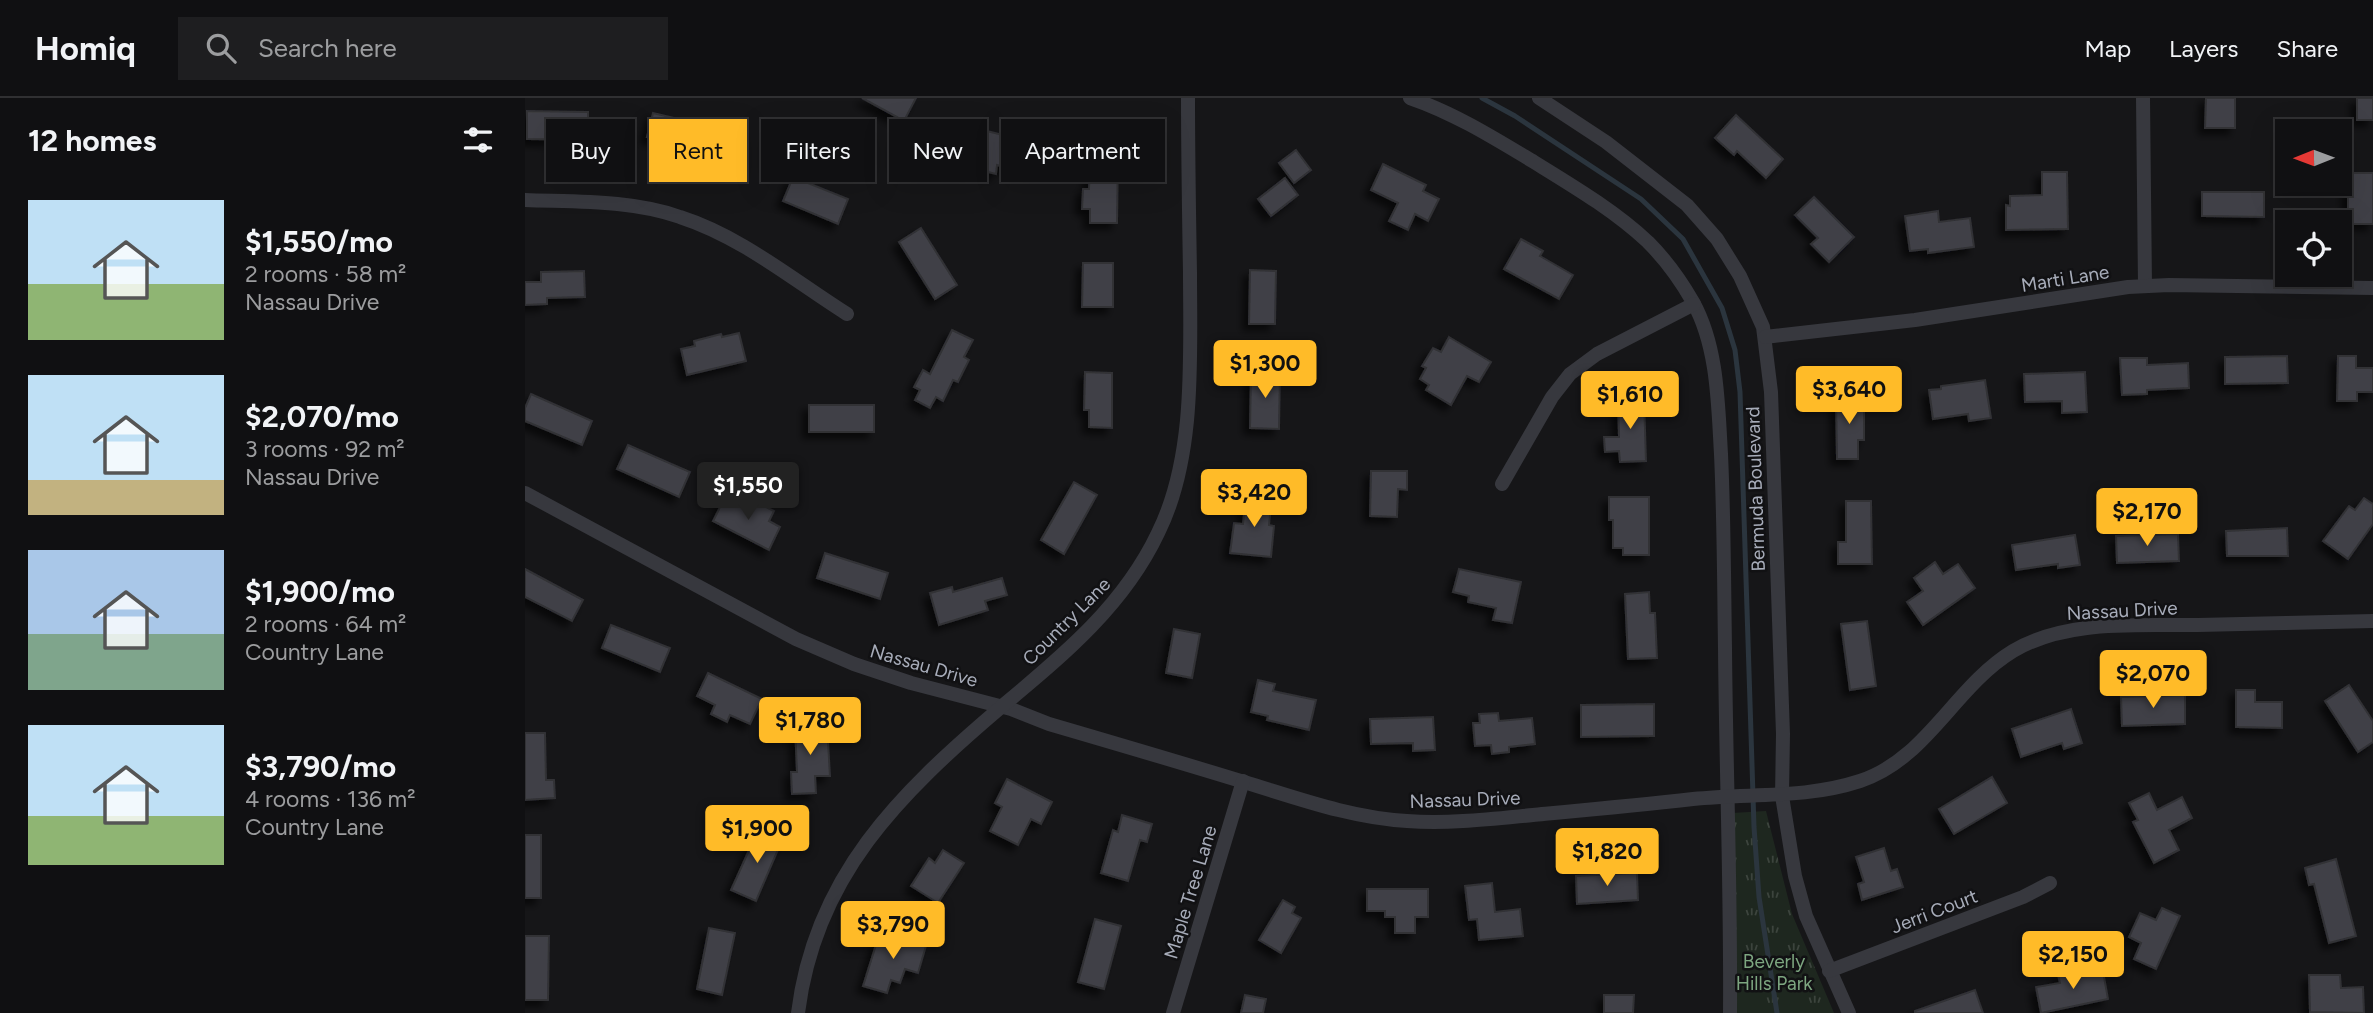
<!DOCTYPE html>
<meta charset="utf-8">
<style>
body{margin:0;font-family:Figtree,sans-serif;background:#1e1e20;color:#f1f3f6;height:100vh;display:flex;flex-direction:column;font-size:26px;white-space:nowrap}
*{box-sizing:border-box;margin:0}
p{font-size:23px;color:#9c9d9f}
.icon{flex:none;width:38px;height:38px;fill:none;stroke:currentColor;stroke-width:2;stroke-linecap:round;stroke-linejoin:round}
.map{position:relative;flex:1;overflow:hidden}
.drawer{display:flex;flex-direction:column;background:#101012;width:525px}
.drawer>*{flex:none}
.hud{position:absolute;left:21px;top:21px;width:665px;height:63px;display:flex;gap:14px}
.needle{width:46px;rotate:269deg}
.controls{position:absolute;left:1750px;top:21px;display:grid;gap:14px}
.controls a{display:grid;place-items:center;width:77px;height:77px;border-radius:0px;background:#101012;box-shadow:0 7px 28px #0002,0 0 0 2px #303032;font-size:35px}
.price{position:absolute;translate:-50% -60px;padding:0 16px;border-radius:7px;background:#ffbb28;color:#111;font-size:23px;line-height:46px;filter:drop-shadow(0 2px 4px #0008)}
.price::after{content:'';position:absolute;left:50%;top:42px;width:21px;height:16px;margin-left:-10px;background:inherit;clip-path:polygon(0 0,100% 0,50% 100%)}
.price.current{background:#222;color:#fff}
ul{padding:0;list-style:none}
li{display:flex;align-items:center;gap:21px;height:175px;padding:0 28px}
li span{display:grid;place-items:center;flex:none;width:196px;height:140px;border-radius:0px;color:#555}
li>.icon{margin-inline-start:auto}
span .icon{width:84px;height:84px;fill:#fffc;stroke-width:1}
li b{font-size:30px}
h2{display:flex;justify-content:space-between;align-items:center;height:84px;padding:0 28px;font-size:30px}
.pill{padding:0 24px;border-radius:0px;background:#101012;box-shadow:0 7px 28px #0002,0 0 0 2px #303032;font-size:24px;line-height:63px}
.pill.current{background:#ffbb28;color:#111}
header{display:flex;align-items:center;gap:42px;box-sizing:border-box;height:98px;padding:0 35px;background:#101012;border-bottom:2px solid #303032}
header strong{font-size:33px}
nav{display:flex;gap:38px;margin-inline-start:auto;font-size:24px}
.search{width:490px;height:63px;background:#1e1e20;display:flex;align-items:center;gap:18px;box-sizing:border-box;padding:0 24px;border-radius:0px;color:#9c9d9f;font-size:26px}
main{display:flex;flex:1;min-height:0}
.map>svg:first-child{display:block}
.park{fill:url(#park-tufts)}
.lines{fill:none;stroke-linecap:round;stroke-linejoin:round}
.stream{stroke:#2b353e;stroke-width:5}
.building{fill:#404146;stroke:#303035;stroke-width:2;filter:url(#shadow)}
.minor{stroke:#37383e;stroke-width:14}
.labels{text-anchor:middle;stroke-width:5;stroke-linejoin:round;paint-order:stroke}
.street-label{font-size:19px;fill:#a7acb9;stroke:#111113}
.park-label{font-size:19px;fill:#7da680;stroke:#111113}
</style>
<header>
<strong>Homiq</strong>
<div class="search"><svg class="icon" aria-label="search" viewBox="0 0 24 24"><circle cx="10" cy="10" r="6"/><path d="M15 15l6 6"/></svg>Search here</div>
<nav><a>Map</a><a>Layers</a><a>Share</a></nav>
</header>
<main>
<section class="drawer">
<h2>12 homes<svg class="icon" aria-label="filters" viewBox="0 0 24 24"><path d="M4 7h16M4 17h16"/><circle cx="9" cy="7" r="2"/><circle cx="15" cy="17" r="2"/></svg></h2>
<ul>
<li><span style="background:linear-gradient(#bfe0f5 60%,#8fb573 0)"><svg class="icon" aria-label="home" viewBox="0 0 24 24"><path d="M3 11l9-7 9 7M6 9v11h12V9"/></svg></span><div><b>$1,550/mo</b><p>2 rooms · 58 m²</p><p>Nassau Drive</p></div></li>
<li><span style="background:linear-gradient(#bfe0f5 75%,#c2b280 0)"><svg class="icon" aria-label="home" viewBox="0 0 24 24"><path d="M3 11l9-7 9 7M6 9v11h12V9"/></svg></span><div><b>$2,070/mo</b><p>3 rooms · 92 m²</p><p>Nassau Drive</p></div></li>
<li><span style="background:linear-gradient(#a9c7e8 60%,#7fa58c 0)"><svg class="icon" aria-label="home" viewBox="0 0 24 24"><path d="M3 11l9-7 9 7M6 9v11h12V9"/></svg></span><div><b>$1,900/mo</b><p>2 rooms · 64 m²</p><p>Country Lane</p></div></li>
<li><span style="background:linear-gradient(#bfe0f5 65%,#8fb573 0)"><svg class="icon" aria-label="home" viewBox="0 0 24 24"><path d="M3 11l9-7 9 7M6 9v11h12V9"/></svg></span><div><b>$3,790/mo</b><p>4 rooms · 136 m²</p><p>Country Lane</p></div></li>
</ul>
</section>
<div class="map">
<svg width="1848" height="915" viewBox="0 0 1848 915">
<defs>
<pattern id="park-tufts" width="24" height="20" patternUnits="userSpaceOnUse" patternTransform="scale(1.75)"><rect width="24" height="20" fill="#1e271f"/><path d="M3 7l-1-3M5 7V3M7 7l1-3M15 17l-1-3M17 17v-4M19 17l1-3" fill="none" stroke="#3c443d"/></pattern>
<filter id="shadow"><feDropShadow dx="-6" dy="6" stdDeviation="3.5" flood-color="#0009"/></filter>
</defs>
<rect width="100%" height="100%" fill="#161618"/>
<path class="park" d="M1241,713l26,103 42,99h-100l-1,-200z"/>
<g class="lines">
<path class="stream" d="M957,0l33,18 126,83 42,40 39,69 13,42 5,42 14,435 5,70 18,116"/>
</g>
<g class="building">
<path d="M337,0h54l-12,23z"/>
<path d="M1681,0h29v30h-30z"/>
<rect x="1832" y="0" width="16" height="22"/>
<path d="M2,13l61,1v28l-61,-1z"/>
<path d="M128,15l59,14 -7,31 -26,-6 2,-7 -34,-8z"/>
<path d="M1211,17l47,44 -17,19 -29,-27 -3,4 -19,-17z"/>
<path d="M437,31l24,6 1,-4 20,5 -2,5 19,5 -6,24 -21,-5 -1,9 -24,-6 3,-12 -19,-5z"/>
<path d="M771,52l15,20 -17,13 -15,-20z"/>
<path d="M565,59l28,1 -1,65h-27v-14h-8l1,-20h6z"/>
<path d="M858,66l43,21 -3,6 16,8 -11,22 -13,-7 -7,16 -19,-9 9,-18 -27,-13z"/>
<path d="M1517,74h25l1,57 -62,1v-25l4,1v-10l32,-1z"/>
<rect x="1823" y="75" width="25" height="51"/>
<path d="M268,79l55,22 -10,25 -55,-23z"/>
<path d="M760,80l13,17 -27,21 -13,-17z"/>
<path d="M1677,94h62v25l-62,-1z"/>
<path d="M1289,99l40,40 -25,25 -18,-18 7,-6 -23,-23z"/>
<path d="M1413,113l1,11 31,-4 4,29 -46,6v-4l-18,2 -5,-35z"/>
<path d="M396,130l36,57 -22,14 -36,-57z"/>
<path d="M996,141l22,12 -3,5 33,19 -14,24 -55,-30z"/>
<path d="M558,165h30v44h-31z"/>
<path d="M725,172l26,1 -1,53h-26z"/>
<path d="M59,173l1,26 -38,1v6l-22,1v-23h16v-10z"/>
<path d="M427,232l21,10 -9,17 5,3 -11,22 -5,-2 -10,21 -7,-4 -6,11 -15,-8 5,-10 -6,-3 9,-17 7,4z"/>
<path d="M214,235l7,28 -59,14 -6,-26 14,-3 -1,-5 27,-7 1,3z"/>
<path d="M924,239l42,25 -12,20 -12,-6 -16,29 -25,-15 3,-5 -9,-6 6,-11 -4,-2 11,-18 8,4z"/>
<path d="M1762,258l1,27 -63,1v-27z"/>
<path d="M1813,258h18v12h17v24h-16v9h-20z"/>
<path d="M1595,260h27v7l41,-2 1,25 -42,2v4l-25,1z"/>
<path d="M560,274l27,1v55l-23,-1v-17h-5z"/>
<path d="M726,274h29l-1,57 -29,-1z"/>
<path d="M1560,274l2,40 -25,1v-12l-37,1 -1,-28z"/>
<path d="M1460,282l6,38 -22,3 -1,-7 -35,5 -4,-29 12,-1v-3z"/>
<path d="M6,296l61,27 -10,24 -57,-24v-13z"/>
<path d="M1311,299h28v43h-6v19h-21z"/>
<path d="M1093,300h26l2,63 -26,1 -1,-11 -14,1 -1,-15h15z"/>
<rect x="284" y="307" width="65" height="27"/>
<path d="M103,347l62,27 -11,25 -62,-28z"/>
<path d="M846,373h36v19l-9,-1 -1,28 -27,-1z"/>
<path d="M549,384l23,13 -33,59 -23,-14z"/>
<path d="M721,396l26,3 -3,28 5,1 -3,31 -41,-4 4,-30 9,1z"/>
<path d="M200,399l26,13 5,-8 18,9 -5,10 11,6 -11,23 -56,-29z"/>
<path d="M1084,399h40v58h-26v-7h-10v-28h-4z"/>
<path d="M1839,400l9,6v20l-25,35 -25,-18 26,-35 6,4z"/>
<path d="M1321,403h25l1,63h-34v-22h8z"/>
<path d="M1762,430l1,28h-61l-1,-25z"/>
<path d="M1653,436l1,27 -62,2 -1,-27z"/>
<path d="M1550,437l5,30 -22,3v-4l-42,6 -4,-25z"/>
<path d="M300,455l63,20 -8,26 -63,-21z"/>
<path d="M1410,464l8,12 15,-10 17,24 -52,37 -16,-23 16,-11 -9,-13z"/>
<path d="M0,471l58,31 -11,21 -47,-24z"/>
<path d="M934,471l62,13 -9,41 -19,-3 3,-12 -28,-6 1,-6 -16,-4z"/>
<path d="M477,480l5,17 -22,6 3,9 -49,15 -9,-32 22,-6 1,5z"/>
<path d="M1124,494l1,21h5l2,45 -29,1 -3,-65z"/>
<path d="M1342,523l9,65 -26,4 -9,-66z"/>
<path d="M86,527l59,23 -10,24 -58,-24z"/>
<path d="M649,531l26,5 -8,44 -26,-5z"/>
<path d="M183,575l54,26 -12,25 -20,-9 -3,7 -16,-8 4,-9 -18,-9z"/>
<path d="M733,582l17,4 -2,7 43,9 -7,30 -42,-10 1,-4 -17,-4z"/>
<path d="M1824,587l24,36v21l-15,10 -33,-51z"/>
<path d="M1711,592h19v12h27v26l-46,-1z"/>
<path d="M1660,597v29l-63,2 -1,-29z"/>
<path d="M1129,606v32l-73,1v-32z"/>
<path d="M1546,611l11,34 -18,6 -2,-6 -41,14 -9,-28z"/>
<path d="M973,615l1,8 33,-3 3,26 -26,3v5l-17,2 -1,-9 -16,1 -2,-23h7l-1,-9z"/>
<path d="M908,619l2,33 -22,1v-8l-42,1 -1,-25z"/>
<path d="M302,626l3,52h-15l1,17 -24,1 -1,-22h6l-2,-47z"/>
<path d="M0,635h20l1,47h8l1,18 -30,2z"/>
<path d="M1467,679l15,26 -53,31 -15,-25z"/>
<path d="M482,681l45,23 -11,22 -10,-5 -13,26 -28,-14 12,-24 -7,-4z"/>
<path d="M1624,695l8,17 25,-13 10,21 -23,12 10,20 -25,13 -21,-41 5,-2 -9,-17z"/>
<path d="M597,717l30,9 -5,18 -7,-2 -12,41 -27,-8 12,-43 5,2z"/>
<path d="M234,730l24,10 -27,63 -25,-11z"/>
<rect x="0" y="737" width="16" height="63"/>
<path d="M1359,750l7,23 6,-2 6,18 -41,13 -4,-16 6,-2 -8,-25z"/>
<path d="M418,752l21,13 -26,40 -27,-17 18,-28 6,5z"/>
<path d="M1811,761l20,77 -27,7 -15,-59 -5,1 -4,-17z"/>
<path d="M1112,775l1,27 -61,4 -1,-28z"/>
<path d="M967,785l3,29 25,-3 3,27 -44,4 -2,-21 -8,1 -4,-34z"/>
<path d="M842,791h61v28h-13v16h-20v-16h-10v-6h-18z"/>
<path d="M758,802l12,7 -3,6 9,5 -20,35 -22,-13z"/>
<path d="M1637,810l18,8 -24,53 -22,-10 7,-16 -12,-6 11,-24 16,7z"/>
<path d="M570,821l26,7 -17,63 -26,-7z"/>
<path d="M184,830l26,5 -13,62 -25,-6z"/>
<path d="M355,834l46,14 -8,27 -13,-4 -5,14 -9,-3 -4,13 -24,-7z"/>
<path d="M0,838h24l-1,64h-23z"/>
<path d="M1555,872l1,5 22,-4 5,28 -67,14 -5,-26 24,-4 -2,-8z"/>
<path d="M1784,877h31l1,13 22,-1 1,26 -54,-1z"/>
<path d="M1450,892l8,23h-68v-2z"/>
<path d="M720,897l21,4 -3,14h-22z"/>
<path d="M1079,897h30l-1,18h-29z"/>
</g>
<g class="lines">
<g class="minor">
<path d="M885,0c44,15 84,40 124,64 39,24 81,49 114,80 17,17 33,39 45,60 25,45 25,103 28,152 3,65 3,129 4,194 1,122 6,243 5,365"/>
<path d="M1014,0l67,44 81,63 30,34 23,37 23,51 8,65 12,342 -1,62 13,80 11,40 43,97"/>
<path d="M1618,0l2,188"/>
<path d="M0,102c51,2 107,0 155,17 62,20 113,63 167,97"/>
<path d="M1240,239l150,-17 213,-33 41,-2 204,3"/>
<path d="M977,386l50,-87 18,-23 27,-20 97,-50"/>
<path d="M0,395l271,146 58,25 57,19 100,26 38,15c65,19 130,38 195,58 53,16 107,36 163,39 42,3 84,-2 126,-6 53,-5 107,-10 160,-16 57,-6 112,0 167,-18 67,-22 94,-94 153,-130 54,-32 124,-25 185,-26 58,-1 117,-3 175,-4"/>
<path d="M1304,873l194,-74 27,-14"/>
<path d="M273,915c17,-137 101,-219 202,-305 61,-51 123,-101 158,-175 38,-76 32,-177 32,-260 -1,-59 -2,-117 -2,-175"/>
<path d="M648,915l70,-232"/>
</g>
</g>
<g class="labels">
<g class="street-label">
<text transform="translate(1540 180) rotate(-9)" y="7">Marti Lane</text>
<text transform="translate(1230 391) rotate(-92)" y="7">Bermuda Boulevard</text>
<text transform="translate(1597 512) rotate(-3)" y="7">Nassau Drive</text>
<text transform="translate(541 523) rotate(-45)" y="7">Country Lane</text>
<text transform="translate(399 567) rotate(16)" y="7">Nassau Drive</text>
<text transform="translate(940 701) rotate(-2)" y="7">Nassau Drive</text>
<text transform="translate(665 794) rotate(-73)" y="7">Maple Tree Lane</text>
<text transform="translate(1409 813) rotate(-21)" y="7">Jerri Court</text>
</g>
<g class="park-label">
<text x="1249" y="870">Beverly<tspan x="1249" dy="22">Hills Park</tspan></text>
</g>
</g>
</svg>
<div class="controls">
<a><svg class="needle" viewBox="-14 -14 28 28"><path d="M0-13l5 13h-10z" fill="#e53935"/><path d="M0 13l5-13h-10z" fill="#9c9d9f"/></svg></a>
<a><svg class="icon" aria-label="locate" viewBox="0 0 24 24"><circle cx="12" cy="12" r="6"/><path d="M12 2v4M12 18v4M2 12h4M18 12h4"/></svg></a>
</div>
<b class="price" style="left:740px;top:302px">$1,300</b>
<b class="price" style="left:1324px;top:328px">$3,640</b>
<b class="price" style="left:1105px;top:333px">$1,610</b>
<b class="price current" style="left:223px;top:424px">$1,550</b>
<b class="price" style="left:729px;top:431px">$3,420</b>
<b class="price" style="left:1622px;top:450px">$2,170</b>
<b class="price" style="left:1628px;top:612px">$2,070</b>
<b class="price" style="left:285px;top:659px">$1,780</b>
<b class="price" style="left:232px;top:767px">$1,900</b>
<b class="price" style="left:1082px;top:790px">$1,820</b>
<b class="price" style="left:368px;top:863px">$3,790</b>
<b class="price" style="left:1548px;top:893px">$2,150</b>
<div class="hud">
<a class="pill">Buy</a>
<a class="pill current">Rent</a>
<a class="pill">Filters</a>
<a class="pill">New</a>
<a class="pill">Apartment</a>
</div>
</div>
</main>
